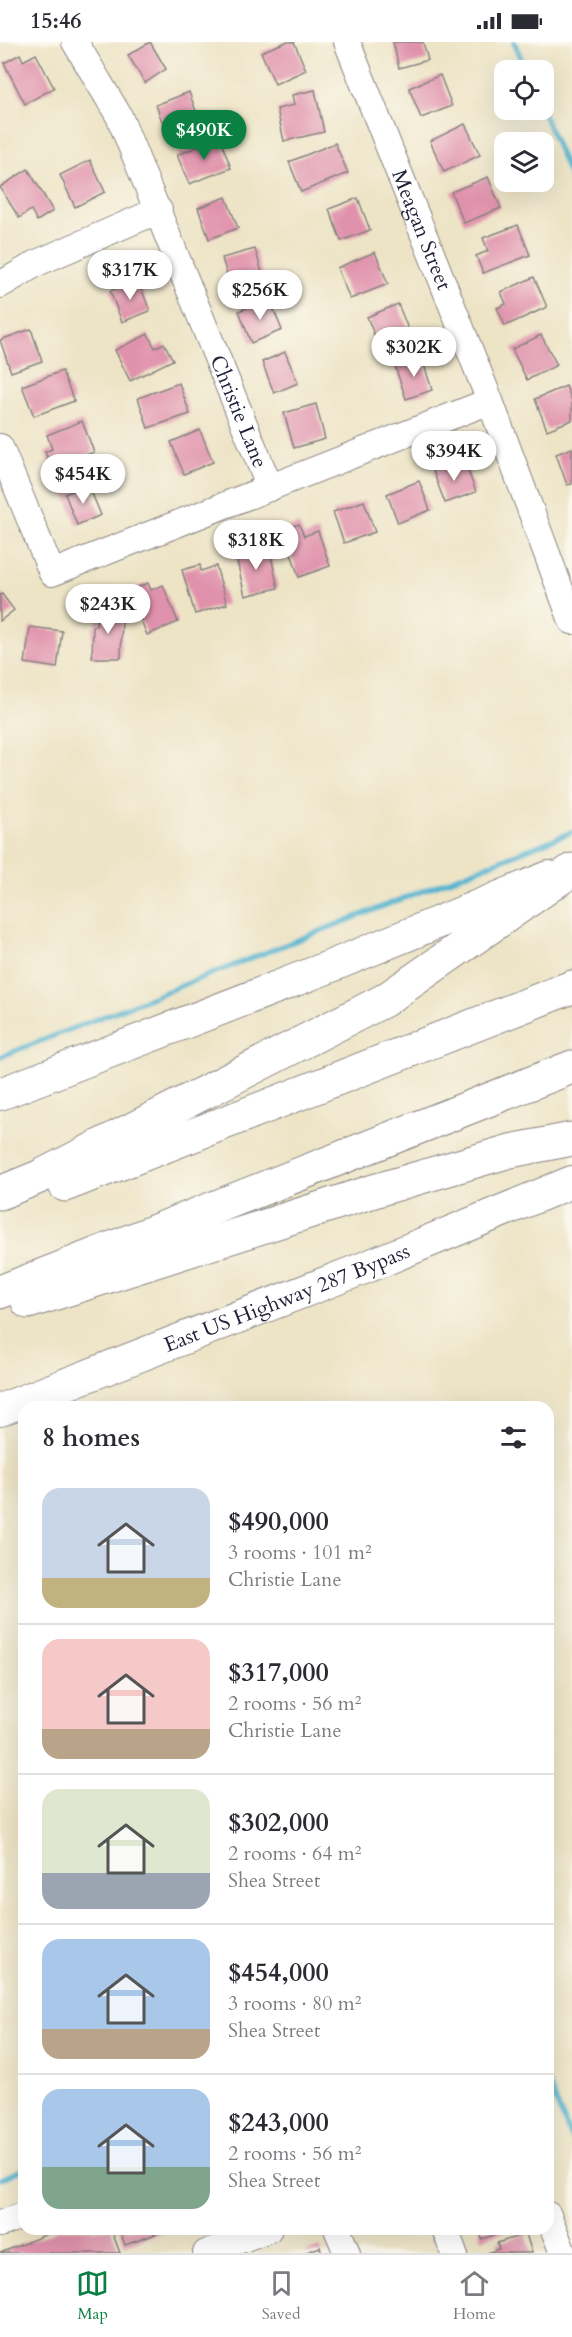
<!DOCTYPE html>
<meta charset="utf-8">
<style>
body{margin:0;font-family:Cardo,serif;background:#f7f7f7;color:#2b2b33;height:100vh;display:flex;flex-direction:column;font-size:22px;white-space:nowrap}
*{box-sizing:border-box;margin:0}
p{font-size:20px;color:#7c7c81}
.icon{flex:none;width:33px;height:33px;fill:none;stroke:currentColor;stroke-width:2;stroke-linecap:round;stroke-linejoin:round}
.map{position:relative;flex:1;overflow:hidden}
.sheet{position:absolute;left:18px;top:1359px;width:536px;height:834px;display:flex;flex-direction:column;background:#fff;border-radius:18px;box-shadow:0 6px 24px #0002}
.sheet>*{flex:none}
.tools{position:absolute;left:494px;top:18px;display:grid;gap:12px}
.tools a{display:grid;place-items:center;width:60px;height:60px;border-radius:12px;background:#fff;box-shadow:0 6px 24px #0002;font-size:30px}
.price{position:absolute;translate:-50% -51px;padding:0 14px;border-radius:21px;background:#fff;color:#222;font-size:20px;line-height:39px;filter:drop-shadow(0 2px 3px #0008)}
.price::after{content:'';position:absolute;left:50%;top:36px;width:18px;height:14px;margin-left:-9px;background:inherit;clip-path:polygon(0 0,100% 0,50% 100%)}
.price.active{background:#0b8043;color:#fff}
ul{padding:0;list-style:none}
li{display:flex;align-items:center;gap:18px;height:150px;padding:0 24px}
li+li{border-top:2px solid #e1e1e2}
li span{display:grid;place-items:center;flex:none;width:168px;height:120px;border-radius:18px;color:#555}
li>.icon{margin-inline-start:auto}
span .icon{width:72px;height:72px;fill:#fffc;stroke-width:1}
li b{font-size:26px}
h2{display:flex;justify-content:space-between;align-items:center;height:72px;padding:0 24px;font-size:26px}
.status{display:flex;justify-content:space-between;align-items:center;height:42px;padding:0 30px;background:#fff;direction:ltr}
.status svg{height:16px;fill:currentColor}
.tabs{display:flex;justify-content:space-around;align-items:center;height:84px;border-top:2px solid #e1e1e2;background:#fff;font-size:16px;color:#7c7c81}
.tabs a{display:grid;justify-items:center;gap:3px}
.tabs .active{color:#0b8043}
.map>svg:first-child{display:block}
.lines{fill:none;stroke-linecap:round;stroke-linejoin:round}
.stream{stroke:#52b4d0;stroke-width:5}
.building{fill:#e092ac}
.minor-casing{stroke:#888380;stroke-width:28}
.major-casing{stroke:#888380;stroke-width:34}
.highway-casing{stroke:#888380;stroke-width:35}
.minor{stroke:#fff;stroke-width:26}
.major{stroke:#fff;stroke-width:32}
.highway{stroke:#fff;stroke-width:33}
.labels{text-anchor:middle;stroke-width:4.5;stroke-linejoin:round;paint-order:stroke}
.street-label{font-size:21px;fill:#22223b;stroke:#fbf7ec}
</style>
<div class="status"><b>15:46</b><svg viewBox="0 0 49 12"><path d="M0 12V9h3v3zM5 12V6h3v6zM10 12V3h3v9zM15 12V0h3v12zM26 1h20v11H26zM47 4h2v5h-2z"/></svg></div>
<div class="map">
<svg width="572" height="2211" viewBox="0 0 572 2211">
<rect width="100%" height="100%" fill="#fbf7ec"/>
<filter id="ink" filterUnits="userSpaceOnUse"><feTurbulence type="fractalNoise" baseFrequency=".0167" numOctaves="2"/><feDisplacementMap in="SourceGraphic" scale="12" xChannelSelector="R" yChannelSelector="G"/><feConvolveMatrix kernelMatrix="1 2 1 2 8 2 1 2 1" color-interpolation-filters="sRGB"/></filter>
<filter id="wash" filterUnits="userSpaceOnUse"><feTurbulence type="fractalNoise" baseFrequency=".008" numOctaves="4" result="noise"/><feDisplacementMap in="SourceGraphic" scale="24" xChannelSelector="R" yChannelSelector="G"/><feGaussianBlur stdDeviation="1.35" result="paint"/><feColorMatrix in="noise" values="0 0 0 0 0 0 0 0 0 0 0 0 0 0 0 0 0 1.4 0 .05"/><feComposite in="paint" operator="in"/></filter>
<g filter="url(#wash)">
<rect width="100%" height="100%" fill="#ede4c6"/>
<g class="lines">
<g class="stream">
<path d="M514,0l12,28"/>
<path d="M542,68l30,72"/>
<path d="M0,1015l572,-225"/>
<path d="M548,2041l24,57"/>
<path d="M0,2137l24,-10"/>
</g>
</g>
<g id="blocks">
<g class="building">
<path d="M150,0l16,27 -21,14 -17,-28z"/>
<path d="M286,0h8l12,28 -31,14 -14,-32z"/>
<path d="M393,0h30l5,18 -29,8z"/>
<path d="M20,12l3,7 13,-7 18,34 -29,16 -21,-41z"/>
<path d="M440,33l12,31 -31,12 -12,-30z"/>
<path d="M315,48l9,42 -40,9 -7,-32 17,-4 -2,-10z"/>
<path d="M189,50l11,30 -33,13 -11,-30z"/>
<path d="M465,82l15,31 -36,17 -14,-31z"/>
<path d="M220,96l11,30 -42,16 -12,-29z"/>
<path d="M335,101l13,30 -47,19 -12,-30z"/>
<path d="M90,118l15,32 -30,15 -15,-32z"/>
<path d="M28,127l25,42 -16,10 -6,-11 -12,8 -19,-31z"/>
<path d="M488,135l13,31 -37,15 -13,-31z"/>
<path d="M226,155l12,31 -29,11 -11,-31z"/>
<path d="M358,156l12,32 -29,11 -12,-32z"/>
<path d="M518,183l12,30 -47,18 -7,-17 12,-5 -5,-13z"/>
<path d="M255,207l9,30 -33,9 -9,-30z"/>
<path d="M375,210l13,32 -38,15 -13,-31z"/>
<path d="M534,235l13,30 -42,19 -8,-18 9,-4 -5,-12z"/>
<path d="M138,238l12,31 -28,11 -12,-31z"/>
<path d="M269,256l13,32 -31,13 -12,-32z"/>
<path d="M398,262l13,32 -31,13 -13,-32z"/>
<path d="M31,287l11,32 -31,11 -11,-32z"/>
<path d="M148,292l7,14 9,-5 9,17 -43,21 -15,-31z"/>
<path d="M541,293l16,30 -30,15 -15,-31z"/>
<path d="M285,310l13,31 -24,10 -12,-31z"/>
<path d="M422,316l10,32 -26,9 -11,-33z"/>
<path d="M62,329l12,30 -40,15 -12,-30z"/>
<path d="M179,341l11,31 -42,14 -10,-30z"/>
<path d="M566,344l6,15v19l-25,10 -12,-31z"/>
<path d="M316,362l9,35 -31,9 -10,-35z"/>
<path d="M82,379l12,31 -42,17 -7,-17 7,-3 -5,-14z"/>
<path d="M200,388l13,32 -29,12 -13,-32z"/>
<path d="M572,406v36l-5,1 -11,-31z"/>
<path d="M464,418l12,32 -31,11 -12,-32z"/>
<path d="M419,439l11,29 -32,13 -11,-29z"/>
<path d="M88,442l13,31 -24,10 -12,-31z"/>
<path d="M364,459l11,31 -31,11 -11,-31z"/>
<path d="M299,482l5,12 14,-5 12,35 -31,11 -16,-47z"/>
<path d="M249,503l3,11 18,-5 8,37 -33,8 -11,-48z"/>
<path d="M200,523l1,6 15,-5 11,38 -32,10 -13,-44z"/>
<path d="M148,541l3,7 12,-5 15,37 -31,13 -18,-44z"/>
<path d="M2,552l12,16 -14,11v-26z"/>
<path d="M97,569h25l-1,47h-29l1,-32h3z"/>
<path d="M30,585l32,4 -5,37 -32,-5z"/>
<path d="M60,2187h51l9,24h-120z"/>
<path d="M119,2187h51l-45,16z"/>
<path d="M479,2187h32l-29,10z"/>
<path d="M526,2192l6,19h-45l12,-4 -2,-6z"/>
<path d="M320,2205l2,6h-18z"/>
</g>
</g>
</g>
<g filter="url(#ink)">
<use href="#blocks" fill-opacity="0" stroke="#888380" stroke-width="1.5"/>
<g class="lines">
<g class="minor-casing">
<g id="minor">
<path id="s1" d="M75,0l44,74 151,372"/>
<path id="s2" d="M347,0l143,359 82,220"/>
<path d="M0,243l37,-22 122,-53"/>
<path d="M0,405l52,126 438,-172"/>
<path d="M548,2173l15,38"/>
<path d="M0,2182l24,-9"/>
<path d="M337,2187l10,24"/>
<path d="M445,2187l9,24"/>
<path d="M206,2211l63,-24"/>
</g>
</g>
<g class="major-casing">
<g id="major">
<path d="M0,1052l324,-125 225,-92"/>
<path id="s3" d="M0,1368l369,-144 203,-84"/>
</g>
</g>
<g class="highway-casing">
<g id="highway">
<path d="M65,1143l507,-198"/>
<path d="M0,1151l39,-16 346,-177 187,-130"/>
<path d="M0,1250l572,-225"/>
<path d="M28,1260l349,-112 133,-39 62,-12"/>
</g>
</g>
<use href="#minor" class="minor"/>
<use href="#major" class="major"/>
<use href="#highway" class="highway"/>
</g>
</g>
<g class="labels">
<g class="street-label">
<text dy="7" stroke="none"><textPath href="#s2" startOffset="202">Meagan Street</textPath></text>
<text dy="7" stroke="none"><textPath href="#s1" startOffset="405">Christie Lane</textPath></text>
<text dy="7" stroke="none"><textPath href="#s3" startOffset="308">East US Highway 287 Bypass</textPath></text>
</g>
</g>
</svg>
<div class="tools">
<a><svg class="icon" aria-label="locate" viewBox="0 0 24 24"><circle cx="12" cy="12" r="6"/><path d="M12 2v4M12 18v4M2 12h4M18 12h4"/></svg></a>
<a><svg class="icon" aria-label="layers" viewBox="0 0 24 24"><path d="M12 4l9 5-9 5-9-5zM3 14l9 5 9-5"/></svg></a>
</div>
<b class="price active" style="left:204px;top:119px">$490K</b>
<b class="price" style="left:130px;top:259px">$317K</b>
<b class="price" style="left:260px;top:279px">$256K</b>
<b class="price" style="left:414px;top:336px">$302K</b>
<b class="price" style="left:454px;top:440px">$394K</b>
<b class="price" style="left:83px;top:463px">$454K</b>
<b class="price" style="left:256px;top:529px">$318K</b>
<b class="price" style="left:108px;top:593px">$243K</b>
<section class="sheet">
<h2>8 homes<svg class="icon" aria-label="filters" viewBox="0 0 24 24"><path d="M4 7h16M4 17h16"/><circle cx="9" cy="7" r="2"/><circle cx="15" cy="17" r="2"/></svg></h2>
<ul>
<li><span style="background:linear-gradient(#c9d6e8 75%,#c2b280 0)"><svg class="icon" aria-label="home" viewBox="0 0 24 24"><path d="M3 11l9-7 9 7M6 9v11h12V9"/></svg></span><div><b>$490,000</b><p>3 rooms · 101 m²</p><p>Christie Lane</p></div></li>
<li><span style="background:linear-gradient(#f6c9c9 75%,#b9a48a 0)"><svg class="icon" aria-label="home" viewBox="0 0 24 24"><path d="M3 11l9-7 9 7M6 9v11h12V9"/></svg></span><div><b>$317,000</b><p>2 rooms · 56 m²</p><p>Christie Lane</p></div></li>
<li><span style="background:linear-gradient(#dfe7d0 70%,#9aa5b1 0)"><svg class="icon" aria-label="home" viewBox="0 0 24 24"><path d="M3 11l9-7 9 7M6 9v11h12V9"/></svg></span><div><b>$302,000</b><p>2 rooms · 64 m²</p><p>Shea Street</p></div></li>
<li><span style="background:linear-gradient(#a9c7e8 75%,#b9a48a 0)"><svg class="icon" aria-label="home" viewBox="0 0 24 24"><path d="M3 11l9-7 9 7M6 9v11h12V9"/></svg></span><div><b>$454,000</b><p>3 rooms · 80 m²</p><p>Shea Street</p></div></li>
<li><span style="background:linear-gradient(#a9c7e8 65%,#7fa58c 0)"><svg class="icon" aria-label="home" viewBox="0 0 24 24"><path d="M3 11l9-7 9 7M6 9v11h12V9"/></svg></span><div><b>$243,000</b><p>2 rooms · 56 m²</p><p>Shea Street</p></div></li>
</ul>
</section>
</div>
<nav class="tabs">
<a class="active"><svg class="icon" aria-label="map" viewBox="0 0 24 24"><path d="M3 6l6-2 6 2 6-2v14l-6 2-6-2-6 2zM9 4v14M15 6v14"/></svg>Map</a>
<a><svg class="icon" aria-label="saved" viewBox="0 0 24 24"><path d="M7 4h10v16l-5-4-5 4z"/></svg>Saved</a>
<a><svg class="icon" aria-label="home" viewBox="0 0 24 24"><path d="M3 11l9-7 9 7M6 9v11h12V9"/></svg>Home</a>
</nav>
